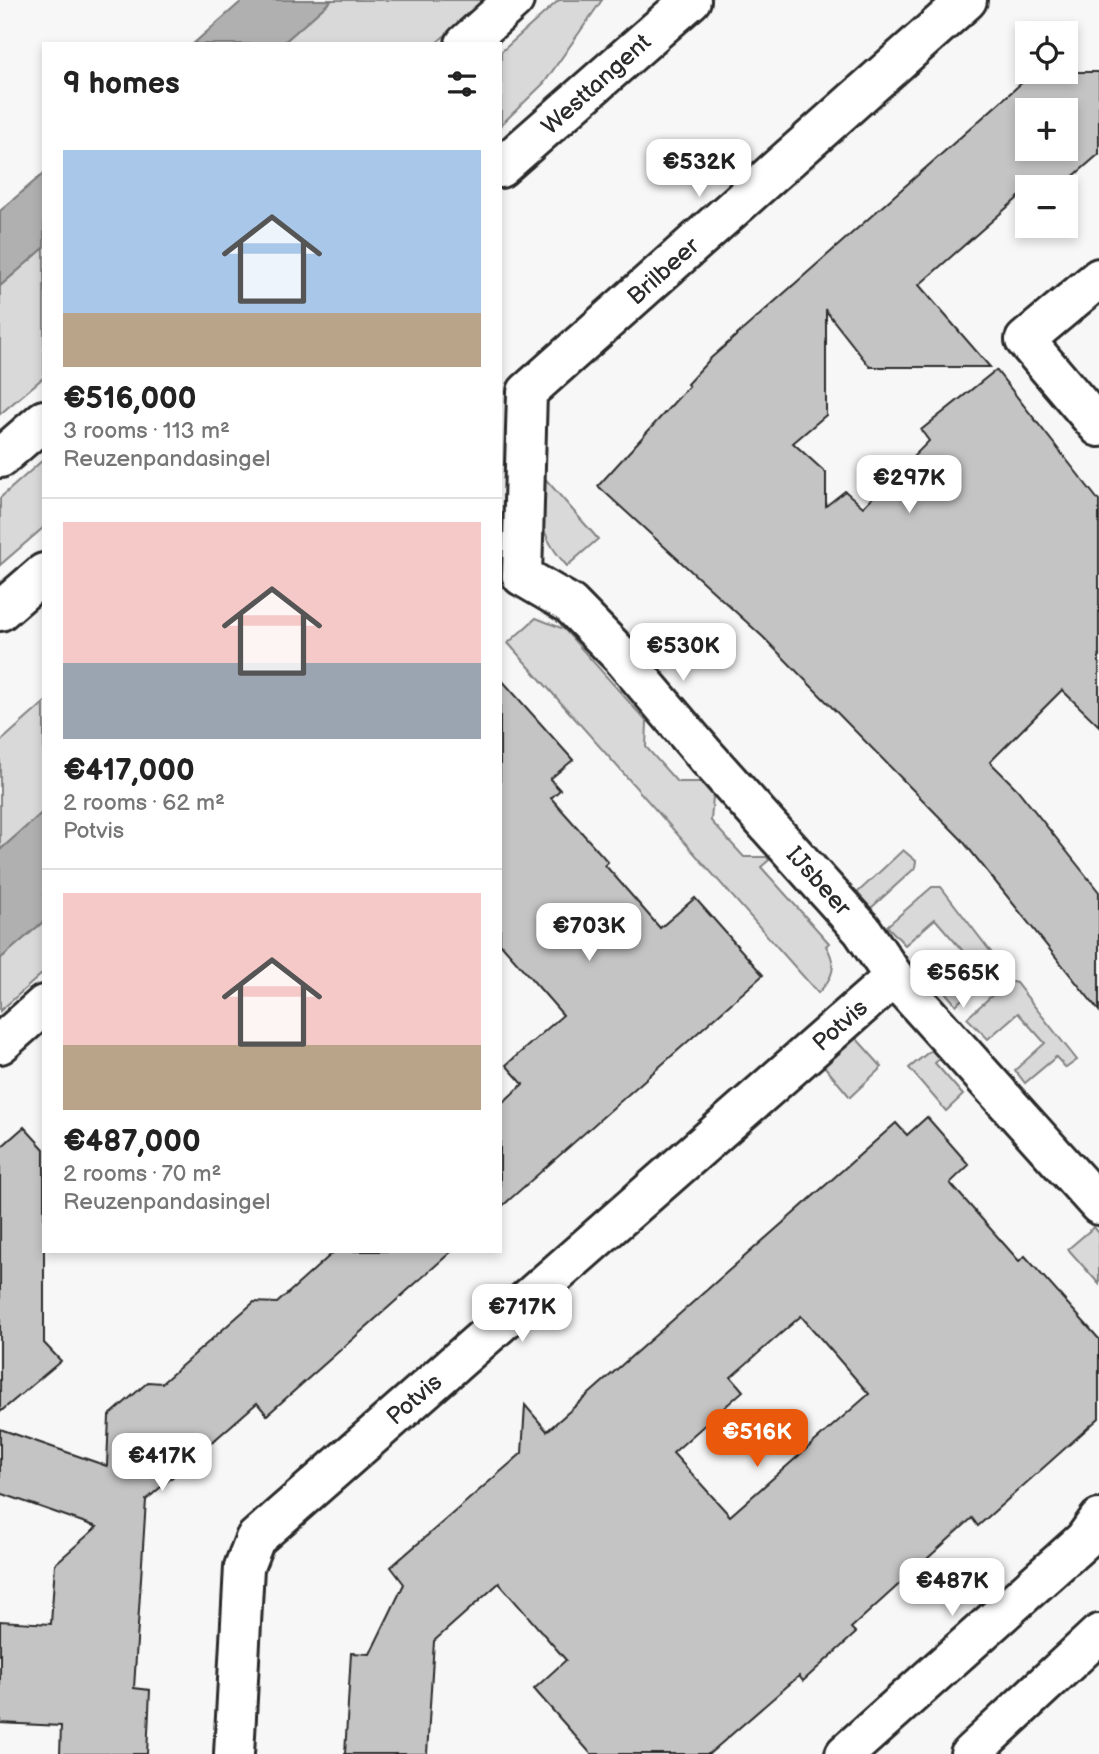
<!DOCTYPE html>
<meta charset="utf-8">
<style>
body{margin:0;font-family:"Balsamiq Sans",sans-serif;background:#f2f2f2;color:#222;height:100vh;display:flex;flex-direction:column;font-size:26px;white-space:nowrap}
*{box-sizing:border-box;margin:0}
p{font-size:23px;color:#767676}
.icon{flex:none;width:38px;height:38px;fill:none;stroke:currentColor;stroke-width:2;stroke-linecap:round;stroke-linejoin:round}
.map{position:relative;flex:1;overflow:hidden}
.sheet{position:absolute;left:42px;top:42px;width:460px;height:1211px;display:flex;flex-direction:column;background:#fff;border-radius:0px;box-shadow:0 4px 10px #0003}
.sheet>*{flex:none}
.buttons{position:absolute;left:1015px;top:21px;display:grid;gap:14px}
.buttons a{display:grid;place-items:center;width:63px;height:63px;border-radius:0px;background:#fff;box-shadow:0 4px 10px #0003;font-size:35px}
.price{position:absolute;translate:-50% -60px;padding:0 16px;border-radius:14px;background:#fff;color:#222;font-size:23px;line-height:46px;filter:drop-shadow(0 2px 4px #0008)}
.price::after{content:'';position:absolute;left:50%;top:42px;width:21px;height:16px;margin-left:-10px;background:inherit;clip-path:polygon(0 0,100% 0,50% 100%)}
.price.on{background:#ea580c;color:#fff}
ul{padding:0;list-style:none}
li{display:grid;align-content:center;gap:14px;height:371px;padding:0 21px}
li+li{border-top:2px solid #e0e0e0}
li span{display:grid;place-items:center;height:217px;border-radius:0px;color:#555}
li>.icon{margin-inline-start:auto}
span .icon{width:126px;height:126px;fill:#fffc;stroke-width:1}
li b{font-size:30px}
h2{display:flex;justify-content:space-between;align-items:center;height:84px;padding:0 21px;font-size:30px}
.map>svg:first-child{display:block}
.green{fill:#d9d9d9;stroke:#828282;stroke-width:2}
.water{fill:#b0b0b0;stroke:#7b7b7b;stroke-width:2}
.building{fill:#c4c4c4;stroke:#2b2b2b;stroke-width:2;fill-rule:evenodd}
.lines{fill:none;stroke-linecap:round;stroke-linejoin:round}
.minor-casing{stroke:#2b2b2b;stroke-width:44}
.major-casing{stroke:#2b2b2b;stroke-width:44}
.minor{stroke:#fff;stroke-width:38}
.major{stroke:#fff;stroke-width:38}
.labels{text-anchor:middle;stroke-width:5;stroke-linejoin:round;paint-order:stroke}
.street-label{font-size:24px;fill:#2b2b2b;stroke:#fff}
</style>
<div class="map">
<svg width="1099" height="1754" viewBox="0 0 1099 1754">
<rect width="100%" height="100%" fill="#f7f7f7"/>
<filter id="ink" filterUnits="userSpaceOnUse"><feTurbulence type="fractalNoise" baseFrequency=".0143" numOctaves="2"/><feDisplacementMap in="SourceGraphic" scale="14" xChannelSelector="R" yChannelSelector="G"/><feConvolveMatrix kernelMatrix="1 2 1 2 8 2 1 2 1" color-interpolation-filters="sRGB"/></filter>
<g filter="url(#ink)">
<g class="green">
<path d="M332,0h154l-51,44h-153z"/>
<path d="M559,0h43l-58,83 -43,42v-73z"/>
<path d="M44,248v129l-44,37v-128z"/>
<path d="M44,459v68l-44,38v-67z"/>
<path d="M542,475l56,64 -31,27c-31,-35 -25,-47 -25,-91z"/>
<path d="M536,618l28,11 83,93 -1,25 31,35h24l12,14 -2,25 33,36h23l2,3 -8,7 68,76 -3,3c12,20 7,32 -8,47l-310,-350z"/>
<path d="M44,703v108l-44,39v-108z"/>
<path d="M903,850l13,11 -1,7 -44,40 -14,-15z"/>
<path d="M932,887h9l56,73 -2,7 -39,38 -11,-13 30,-27 -40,-46 -30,26 -18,-19z"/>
<path d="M44,921v51l-44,39v-52z"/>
<path d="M1008,981l8,2 61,77 -11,8 -10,-11 -31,26 -10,-13 30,-27 -27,-30 -30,26 -21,-21z"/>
<path d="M856,1038l26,29 -32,30 -26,-31z"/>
<path d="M935,1047l8,9 -8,7 28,32 -17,16 -37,-43z"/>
<path d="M1094,1227l5,6v51l-31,-35z"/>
</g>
<g class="water">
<path d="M243,0h89l-50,44h-89z"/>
<path d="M44,173v75l-44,38v-75z"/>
<path d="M44,811v110l-44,38v-109z"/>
</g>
<g class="building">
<path d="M1034,72h65v82l-38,33h-34v3l-108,95 71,82h-120l-44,-56v104l-33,28 33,30v33l19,-15 18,16 66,-66 -8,-11 75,-60 103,131v225l-37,-36 -72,72 27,27 82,103v119l-137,-171 -199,-203 -165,-151 91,-100 -2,-2 24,-26zM1027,110h39v39h-39z"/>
<path d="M500,678l73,82 -23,19 10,11 -9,8 57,64 -3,3 55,63 35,-30 68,77 -263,233v-103l23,-21 -17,-19 57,-50 -63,-72z"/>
<path d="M927,1117l42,48 -19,18 69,78 6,-5 74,83v79l-121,108 -6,-8 -121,110 5,5 -53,48 -4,-5 -90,78h-118l-57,-65 32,-29 -67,-77 -65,58 -7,113h-82l6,-101 19,1 34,-70 -13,-17 131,-114 3,-48 22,26 349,-308 11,12zM801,1316l68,78 -139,122 -57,-63 70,-62 -12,-14z"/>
<path d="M24,1127l20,22v194l17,18 -61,51v-264z"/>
<path d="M335,1251h117l-185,164 -10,-12 -111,97 -12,188 16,2 -3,64h-87l1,-28 -61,-3v-102l51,3 4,-60 42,-37 -97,-34v-64l107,37 2,-50 39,-34 14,1 92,-81 23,1z"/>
</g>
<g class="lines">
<g class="minor-casing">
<g id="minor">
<path d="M1099,278l-74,62 74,87"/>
<path d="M522,576l48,28 51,52 84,99 157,175 32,47 205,228"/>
<path d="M522,576l5,-184 440,-392"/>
<path d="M0,1044l44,-39"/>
<path d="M234,1754l10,-187 11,-28 639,-562"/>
<path d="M845,1754l239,-214 15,-21"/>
<path d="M970,1754l129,-120"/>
</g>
</g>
<g class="major-casing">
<g id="major">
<path d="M465,44l49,-44"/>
<path d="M500,168l191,-168"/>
<path d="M0,458l44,-38"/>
<path d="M0,611l44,-38"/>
</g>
</g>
<use href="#minor" class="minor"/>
<use href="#major" class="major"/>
</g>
</g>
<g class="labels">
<g class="street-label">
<text transform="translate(596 84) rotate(-42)" y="8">Westtangent</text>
<text transform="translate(663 271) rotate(-42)" y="8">Brilbeer</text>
<text transform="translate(819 881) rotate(48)" y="8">IJsbeer</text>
<text transform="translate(840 1025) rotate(-42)" y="8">Potvis</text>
<text transform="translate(414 1399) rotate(-41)" y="8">Potvis</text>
</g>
</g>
</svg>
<div class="buttons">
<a><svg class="icon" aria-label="locate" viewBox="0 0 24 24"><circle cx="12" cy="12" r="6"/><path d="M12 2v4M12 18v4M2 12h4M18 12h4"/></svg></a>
<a>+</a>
<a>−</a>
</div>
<b class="price" style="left:699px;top:199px">€532K</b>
<b class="price" style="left:909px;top:515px">€297K</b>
<b class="price" style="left:683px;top:683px">€530K</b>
<b class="price" style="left:589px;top:963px">€703K</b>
<b class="price" style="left:963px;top:1010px">€565K</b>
<b class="price" style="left:522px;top:1344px">€717K</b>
<b class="price on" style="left:757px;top:1469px">€516K</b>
<b class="price" style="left:162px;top:1493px">€417K</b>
<b class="price" style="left:952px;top:1618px">€487K</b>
<section class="sheet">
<h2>9 homes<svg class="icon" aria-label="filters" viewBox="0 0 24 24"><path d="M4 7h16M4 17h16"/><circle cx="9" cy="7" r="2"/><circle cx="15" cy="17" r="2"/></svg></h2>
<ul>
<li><span style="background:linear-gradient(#a9c7e8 75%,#b9a48a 0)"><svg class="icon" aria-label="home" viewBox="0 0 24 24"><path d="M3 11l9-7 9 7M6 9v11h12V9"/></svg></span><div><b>€516,000</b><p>3 rooms · 113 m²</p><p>Reuzenpandasingel</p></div></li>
<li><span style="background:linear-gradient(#f6c9c9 65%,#9aa5b1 0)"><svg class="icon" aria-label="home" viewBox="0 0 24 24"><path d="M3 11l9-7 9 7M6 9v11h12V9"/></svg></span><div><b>€417,000</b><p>2 rooms · 62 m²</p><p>Potvis</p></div></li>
<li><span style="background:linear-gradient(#f6c9c9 70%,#b9a48a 0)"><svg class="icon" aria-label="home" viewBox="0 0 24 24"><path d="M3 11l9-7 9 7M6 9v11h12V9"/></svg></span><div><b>€487,000</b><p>2 rooms · 70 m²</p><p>Reuzenpandasingel</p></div></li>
</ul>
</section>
</div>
